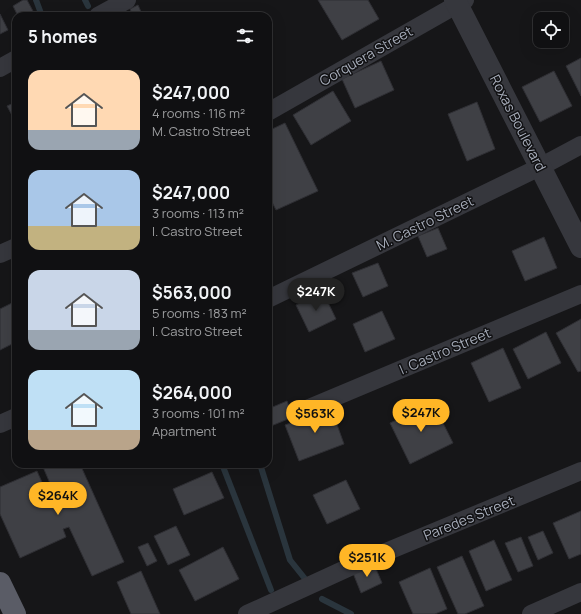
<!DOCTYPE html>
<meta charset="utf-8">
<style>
body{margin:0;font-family:Manrope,sans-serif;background:#1e1e20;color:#f1f3f6;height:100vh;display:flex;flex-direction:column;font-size:15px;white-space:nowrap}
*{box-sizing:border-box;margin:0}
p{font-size:13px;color:#9c9d9f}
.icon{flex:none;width:22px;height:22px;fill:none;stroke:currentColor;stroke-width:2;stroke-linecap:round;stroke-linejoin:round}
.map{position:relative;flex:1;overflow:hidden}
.panel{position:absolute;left:12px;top:12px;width:260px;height:456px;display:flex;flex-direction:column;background:#101012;border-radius:12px;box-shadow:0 4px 16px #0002,0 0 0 1px #303032}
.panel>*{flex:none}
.fabs{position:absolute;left:533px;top:12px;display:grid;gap:8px}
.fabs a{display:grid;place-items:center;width:36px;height:36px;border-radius:8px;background:#101012;box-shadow:0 4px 16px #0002,0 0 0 1px #303032;font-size:20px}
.price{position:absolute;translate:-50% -34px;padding:0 9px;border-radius:14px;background:#ffb626;color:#111;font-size:13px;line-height:26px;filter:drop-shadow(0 1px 2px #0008)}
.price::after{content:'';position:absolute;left:50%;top:24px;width:12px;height:9px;margin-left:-6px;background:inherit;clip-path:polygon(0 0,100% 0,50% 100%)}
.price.on{background:#222;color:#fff}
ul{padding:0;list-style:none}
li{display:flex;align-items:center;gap:12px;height:100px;padding:0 16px}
li span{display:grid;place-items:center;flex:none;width:112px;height:80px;border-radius:12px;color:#555}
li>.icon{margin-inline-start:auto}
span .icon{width:48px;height:48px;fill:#fffc;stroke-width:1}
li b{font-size:17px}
h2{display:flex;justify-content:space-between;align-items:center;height:48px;padding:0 16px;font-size:17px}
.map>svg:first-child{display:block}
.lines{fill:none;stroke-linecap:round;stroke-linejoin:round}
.stream{stroke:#2a353d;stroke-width:6}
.building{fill:#3f4045;stroke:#2f2f34}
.minor{stroke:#36373d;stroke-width:18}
.tertiary{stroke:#36373d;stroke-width:22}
.trunk{stroke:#5a5c66;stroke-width:22}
.labels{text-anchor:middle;stroke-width:3;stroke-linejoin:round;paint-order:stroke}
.street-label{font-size:14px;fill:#a6acb9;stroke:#111113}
</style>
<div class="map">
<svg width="581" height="614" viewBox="0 0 581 614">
<rect width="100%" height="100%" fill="#161618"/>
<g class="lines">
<g class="stream">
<path d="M36,0l6,16"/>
<path d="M85,0l3,6"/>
<path d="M222,464l49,126"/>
<path d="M260,464l30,96 16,20"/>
<path d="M322,599l29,15"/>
</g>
</g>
<g class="building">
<path d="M23,0h4l7,13 -5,3h-11l-5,-10z"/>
<path d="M318,0h50l11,19 -37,21z"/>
<path d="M138,5l4,9 -9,2 -3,-7z"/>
<path d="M0,14l8,16 -8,4z"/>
<path d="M581,58v38l-15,-30z"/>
<path d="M381,61l13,29 -39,18 -13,-29z"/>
<path d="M554,71l18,35 -32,16 -18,-35z"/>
<path d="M333,91l18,30 -40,24 -18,-30z"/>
<path d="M16,102v16l-2,1 -7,-13z"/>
<path d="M477,102l18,47 -28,12 -19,-47z"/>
<path d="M285,123l33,68 -42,19 -8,-16v-63z"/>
<path d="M438,228l9,21 -20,8 -9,-21z"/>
<path d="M544,237l13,31 -32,13 -13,-30z"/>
<path d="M378,263l10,23 -25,11 -11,-24z"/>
<path d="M323,292l13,27 -27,13 -13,-27z"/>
<path d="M16,301v41l-16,8v-41z"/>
<path d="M382,311l13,28 -30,13 -12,-28z"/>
<path d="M581,319v52l-3,1 -22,-39z"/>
<path d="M546,332l15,31 -33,16 -15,-30z"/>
<path d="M503,348l18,40 -32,14 -18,-39z"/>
<path d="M287,401l6,16 -22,9 -3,-7v-10z"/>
<path d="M433,403l20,40 -43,21 -20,-41z"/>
<path d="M331,408l13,36 -45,17 -14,-36z"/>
<path d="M50,464h30l44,98 -32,14 -23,-49 -6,2 3,8 -46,21 -20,-44v-27l37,-16 15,34 6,-3 -15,-35z"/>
<path d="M212,472l12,26 -40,17 -11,-26z"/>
<path d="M346,480l14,29 -33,15 -14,-29z"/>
<path d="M581,511v43l-12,5 -16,-36z"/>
<path d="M176,526l14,29 -22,10 -14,-29z"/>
<path d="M543,531l10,22 -15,7 -10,-23z"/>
<path d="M521,537l12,29 -15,6 -13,-29z"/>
<path d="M494,540l18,40 -26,11 -17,-40z"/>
<path d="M148,543l9,18 -10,5 -9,-19z"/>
<path d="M223,547l16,32 -44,22 -16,-31z"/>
<path d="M462,556l22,50 -19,8h-7l-21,-47z"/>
<path d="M374,564l8,19 -21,10 -8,-20z"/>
<path d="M430,568l17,41 -12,5h-22l-14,-32z"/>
<path d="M141,571l19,43h-29l-14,-32z"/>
</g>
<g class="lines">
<g class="minor">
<path d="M98,16l29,-16"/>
<path d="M0,68l16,-9"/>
<path d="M268,112l197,-112"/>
<path d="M0,254l16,-7"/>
<path d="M268,299l272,-132 41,-22"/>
<path d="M309,408l272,-114"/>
<path d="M0,424l16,-7"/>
<path d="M247,614l105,-48 229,-95"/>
<path d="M531,614l50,-22"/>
</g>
<path class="tertiary" d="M455,0l126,247"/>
<path class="trunk" d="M0,583l15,31"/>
</g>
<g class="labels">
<g class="street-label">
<text transform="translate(366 56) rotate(-30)" y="5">Corquera Street</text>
<text transform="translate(518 123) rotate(63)" y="5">Roxas Boulevard</text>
<text transform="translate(425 223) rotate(-26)" y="5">M. Castro Street</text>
<text transform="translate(445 351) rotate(-23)" y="5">I. Castro Street</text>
<text transform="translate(469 518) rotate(-22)" y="5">Paredes Street</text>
</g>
</g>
</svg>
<div class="fabs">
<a><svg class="icon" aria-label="locate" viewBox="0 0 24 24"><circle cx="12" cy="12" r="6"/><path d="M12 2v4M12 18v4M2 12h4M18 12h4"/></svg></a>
</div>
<b class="price on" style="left:316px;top:312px">$247K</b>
<b class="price" style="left:421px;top:433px">$247K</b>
<b class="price" style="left:315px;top:434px">$563K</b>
<b class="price" style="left:58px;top:516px">$264K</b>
<b class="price" style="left:367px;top:578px">$251K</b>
<section class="panel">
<h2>5 homes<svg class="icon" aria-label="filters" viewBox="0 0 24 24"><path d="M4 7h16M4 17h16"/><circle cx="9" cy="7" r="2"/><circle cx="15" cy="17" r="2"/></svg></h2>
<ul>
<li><span style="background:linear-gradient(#ffd9b3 75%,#9aa5b1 0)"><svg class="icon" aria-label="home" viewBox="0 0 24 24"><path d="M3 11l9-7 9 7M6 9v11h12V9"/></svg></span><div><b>$247,000</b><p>4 rooms · 116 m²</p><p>M. Castro Street</p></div></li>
<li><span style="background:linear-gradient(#a9c7e8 70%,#c2b280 0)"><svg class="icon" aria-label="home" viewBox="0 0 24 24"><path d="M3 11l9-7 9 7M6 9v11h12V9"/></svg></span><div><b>$247,000</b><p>3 rooms · 113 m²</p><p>I. Castro Street</p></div></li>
<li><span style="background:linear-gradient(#c9d6e8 75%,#9aa5b1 0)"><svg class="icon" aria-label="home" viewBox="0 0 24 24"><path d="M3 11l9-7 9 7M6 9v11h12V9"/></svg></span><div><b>$563,000</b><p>5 rooms · 183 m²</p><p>I. Castro Street</p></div></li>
<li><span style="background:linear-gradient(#bfe0f5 75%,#b9a48a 0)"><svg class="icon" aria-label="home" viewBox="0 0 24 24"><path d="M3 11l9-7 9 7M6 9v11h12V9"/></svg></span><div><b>$264,000</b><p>3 rooms · 101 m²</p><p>Apartment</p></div></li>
</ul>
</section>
</div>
